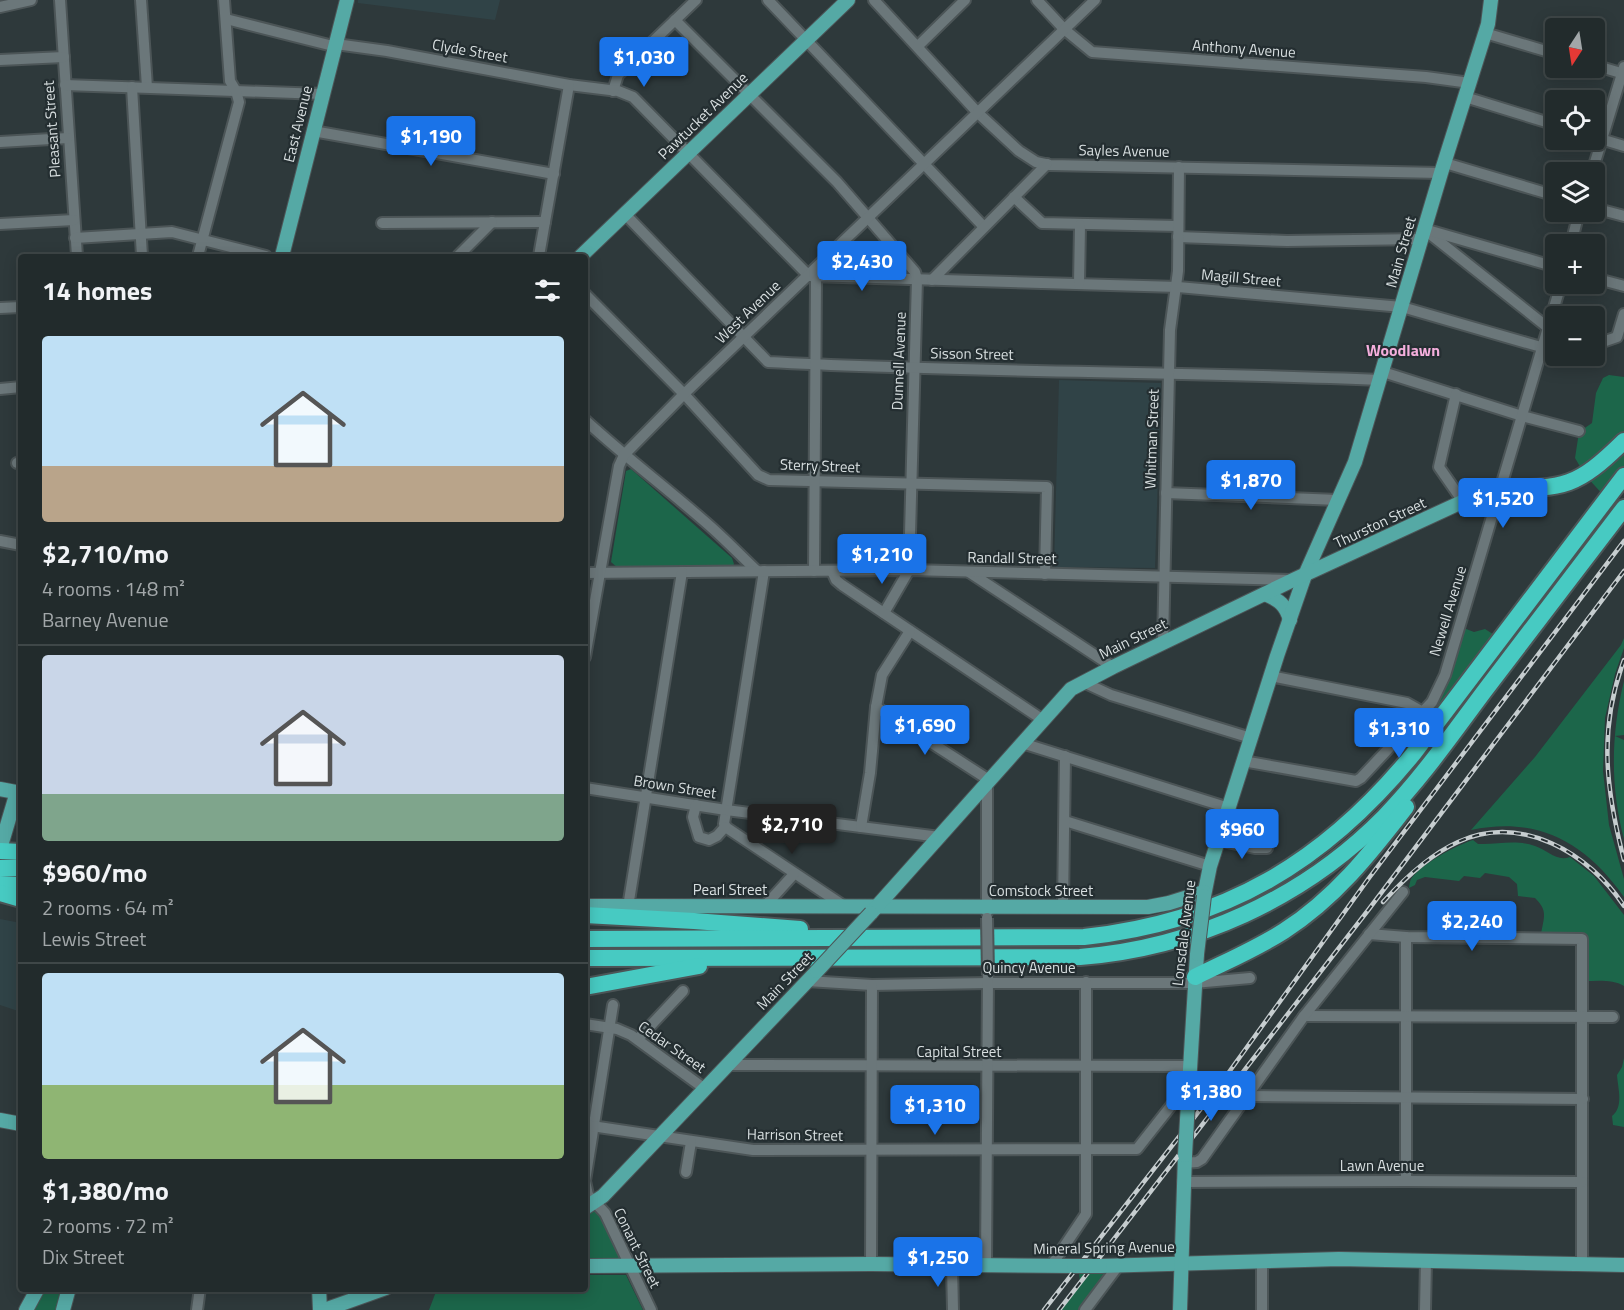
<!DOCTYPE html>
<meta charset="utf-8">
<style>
body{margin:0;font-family:"Titillium Web",sans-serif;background:#2a3334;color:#f1f3f6;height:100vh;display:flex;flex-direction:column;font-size:22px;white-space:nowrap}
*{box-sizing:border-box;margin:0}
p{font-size:20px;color:#a2a7a9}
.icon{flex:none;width:33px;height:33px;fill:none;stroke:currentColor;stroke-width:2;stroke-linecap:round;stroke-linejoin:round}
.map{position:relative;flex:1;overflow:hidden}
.side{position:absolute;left:18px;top:254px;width:570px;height:1038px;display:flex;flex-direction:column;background:#222b2c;border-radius:6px;box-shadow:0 3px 15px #0003,0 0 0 2px #3f4748}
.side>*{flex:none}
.needle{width:39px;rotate:192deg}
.controls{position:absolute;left:1545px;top:18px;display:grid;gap:12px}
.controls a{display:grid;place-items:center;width:60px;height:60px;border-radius:6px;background:#222b2c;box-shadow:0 3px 15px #0003,0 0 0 2px #3f4748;font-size:30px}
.price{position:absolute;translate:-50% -51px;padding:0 14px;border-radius:6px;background:#1a73e8;color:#fff;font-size:20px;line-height:39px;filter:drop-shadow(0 2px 3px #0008)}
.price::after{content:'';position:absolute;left:50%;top:36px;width:18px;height:14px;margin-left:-9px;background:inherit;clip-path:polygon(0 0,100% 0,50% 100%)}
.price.active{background:#222;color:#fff}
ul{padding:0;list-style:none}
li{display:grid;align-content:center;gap:12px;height:318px;padding:0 24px}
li+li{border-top:2px solid #3f4748}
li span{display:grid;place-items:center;height:186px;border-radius:6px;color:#555}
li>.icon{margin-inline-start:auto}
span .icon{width:108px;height:108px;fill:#fffc;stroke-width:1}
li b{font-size:26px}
h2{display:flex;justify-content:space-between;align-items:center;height:72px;padding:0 24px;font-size:26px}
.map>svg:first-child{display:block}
.built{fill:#304347}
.green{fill:#1c664a}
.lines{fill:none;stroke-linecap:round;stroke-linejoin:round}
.minor-casing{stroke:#4c5557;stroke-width:14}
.major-casing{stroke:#4c5557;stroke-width:16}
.highway-casing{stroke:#4c5557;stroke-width:20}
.minor{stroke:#6b777a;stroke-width:10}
.major{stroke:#55a9a5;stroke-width:14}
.highway{stroke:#47cac2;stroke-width:16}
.rail-casing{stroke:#c6cdcf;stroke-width:4.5}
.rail{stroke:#242e31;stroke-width:2;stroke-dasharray:7;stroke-linecap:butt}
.minor-bridge-casing{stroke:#4c5557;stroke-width:14;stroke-linecap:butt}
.major-bridge-casing{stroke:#4c5557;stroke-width:16;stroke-linecap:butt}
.minor-bridge{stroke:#6b777a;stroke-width:10}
.major-bridge{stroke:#55a9a5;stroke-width:14}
.labels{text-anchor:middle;stroke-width:4.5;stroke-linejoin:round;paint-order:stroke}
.street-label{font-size:15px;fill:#d8dfe0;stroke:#242e31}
.neighbourhood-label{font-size:16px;font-weight:bold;fill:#f5afdd;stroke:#242e31}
</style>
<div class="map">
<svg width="1624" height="1310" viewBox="0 0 1624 1310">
<rect width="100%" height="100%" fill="#2e393b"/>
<g class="built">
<path d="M358,0h142l-5,20 -137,-17z"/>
<path d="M1059,380l102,3 -6,185 -101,-1z"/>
<path d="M0,919l21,4v89l-21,-7z"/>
</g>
<g class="green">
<path d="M1609,375l15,2v99l-18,22 -21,-23 -10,-17 4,-26 13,-9 4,-30 7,-15z"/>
<path d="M631,469l101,89 2,6 -2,4 -113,1 -8,-7 15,-91z"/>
<path d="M1461,627l13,5 11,-3 14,9 -69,89 -12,-12 12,-11z"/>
<path d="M1624,638v10l-9,26 -10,44 -2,53 6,54 15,54v18c-39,-55 -86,-81 -153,-67l64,-73 86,-112z"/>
<path d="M1624,681v54l-9,1 9,4v99c-14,-52 -13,-106 0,-158z"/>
<path d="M1473,840l5,4c20,1 36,-5 57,2 12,4 22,16 35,11l24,19 30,39v71c-11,-7 -27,-5 -40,-5l-1,-43 -42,-4c3,-18 7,-23 -6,-36l-17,-2 -1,-12 -8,-7 -24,-4 -5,5 -16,-2 -5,5 -34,-4 -8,3 -2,5 -6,3c0,-2 1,-7 2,-9 10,-15 46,-34 62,-39z"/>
<path d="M1624,1058v69l-11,-2 -1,-9c12,-9 6,-27 5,-41l5,-8z"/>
<path d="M592,1202l36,59 -43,4v-58z"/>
<path d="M1113,1264l-28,46h-29l24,-28 -2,-17z"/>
<path d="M585,1275h41l17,35h-214l8,-21 148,-1z"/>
<path d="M44,1289h19l-6,21h-25z"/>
</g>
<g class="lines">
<g class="minor-casing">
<g id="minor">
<path d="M60,0l17,256"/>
<path d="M141,0l6,87"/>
<path d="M768,0l216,227"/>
<path d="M874,0l104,113 41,38 17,11 14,3 391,8"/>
<path d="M1037,0l27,29 28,23 334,25 44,6"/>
<path d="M0,7l31,-7"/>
<path d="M226,19l103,26h14l44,6 182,34 49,6 15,6 176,179 369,11 224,20 139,40"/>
<path d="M675,20l162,162 78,90 2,7 -8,291 -25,43"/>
<path d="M1485,33l71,21"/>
<path d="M918,46l47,-46"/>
<path d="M0,60l64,-3"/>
<path d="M1594,65l30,9"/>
<path d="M65,85l258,9"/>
<path d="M132,87l10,169"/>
<path d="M613,91l5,-16 78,-75"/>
<path d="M1465,97l91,28"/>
<path d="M313,131l241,43"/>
<path d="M1594,137l30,9"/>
<path d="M0,142l68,-4"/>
<path d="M1445,163l111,33"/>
<path d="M1592,172l32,-105"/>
<path d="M1014,197l28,26 136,3"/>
<path d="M1594,208l30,8"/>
<path d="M625,214l143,148c204,11 408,9 612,18"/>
<path d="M382,223l163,-1"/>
<path d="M0,224l74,-4"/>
<path d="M1425,230l131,104"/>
<path d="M1431,231l125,36"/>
<path d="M1178,237l109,4 135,-2"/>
<path d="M75,238l97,-6 94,24"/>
<path d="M1571,244l8,-32"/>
<path d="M198,256l41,-154 -3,-11 -6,-10 -6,-81"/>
<path d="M458,256l34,-34"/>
<path d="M539,256l30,-171"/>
<path d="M1594,278l30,8"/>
<path d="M932,280l115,-116"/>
<path d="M1079,284l1,-59"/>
<path d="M585,294l99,100 74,81 11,5 278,7 -2,87"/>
<path d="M0,308l21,-1"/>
<path d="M1594,345l23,-8 7,-23"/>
<path d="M1383,372l139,44 57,15"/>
<path d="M0,389l21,-2"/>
<path d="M1456,394l-17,73 25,36"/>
<path d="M585,420c38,35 79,66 118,100 19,16 36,34 54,51"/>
<path d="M17,463h4"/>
<path d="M1166,493l172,7"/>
<path d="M0,541l21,4"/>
<path d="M764,571l-40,253 3,4 117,78"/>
<path d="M814,571l2,-294"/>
<path d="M832,571l4,9 6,5 201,135"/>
<path d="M969,572l144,95"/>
<path d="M585,573l324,-3 384,10"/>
<path d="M1163,643l6,-270 1,-43 8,-59 1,-104"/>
<path d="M585,657l34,-191 5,-11 60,-61 411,-394"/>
<path d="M1270,676l137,27 16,9"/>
<path d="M1083,682l28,13 140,43"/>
<path d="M876,707l113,73"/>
<path d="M1022,743l207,65"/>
<path d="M1243,761l113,20 5,-3 71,-76 13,-27 116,-391"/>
<path d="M987,783v129"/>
<path d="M585,788l141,22 214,27"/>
<path d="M696,805l-3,12 6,20 10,3 8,-4 8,-9"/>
<path d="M1065,821l145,45"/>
<path d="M861,827l9,-54 6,-66 6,-32 28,-44"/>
<path d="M1218,840l37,8h12"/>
<path d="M765,906l29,-32"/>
<path d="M628,907l54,-335"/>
<path d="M1063,907l2,-151"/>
<path d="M1369,934l37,3 176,2v325"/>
<path d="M1406,937v244"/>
<path d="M807,981l65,4 116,-2h206l56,-5"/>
<path d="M613,1005l-28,176 3,14 17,18 46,97"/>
<path d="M1304,1016l309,1"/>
<path d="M585,1024l32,5 14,6 74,54"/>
<path d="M638,1039l45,-48"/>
<path d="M727,1065l463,1"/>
<path d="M1246,1096l337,3"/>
<path d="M585,1125l168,25 384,-1 52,-66"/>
<path d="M1184,1163l13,-1 5,-3 102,-143 99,-124"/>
<path d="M686,1172l5,-30"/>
<path d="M1183,1182l223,-1 176,1"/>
<path d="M871,1264l1,-279"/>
<path d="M986,1265l2,-287"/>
<path d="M952,1266l1,44"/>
<path d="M1051,1266l35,-52v-232"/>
<path d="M197,1310l3,-22"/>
<path d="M1085,1310l33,-44"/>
<path d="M1262,1310v-48"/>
<path d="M1425,1310l1,-50"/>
</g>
</g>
<g class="major-casing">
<g id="major">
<path d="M282,256l65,-256"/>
<path d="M581,256l267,-256"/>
<path d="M1265,594c14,6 21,11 25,26"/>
<path d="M0,789l21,4"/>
<path d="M0,849l17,-57"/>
<path d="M1204,896l6,-30 67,-210 28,-81 50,-113 86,-289 47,-149 3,-24"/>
<path d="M585,906l563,1 21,-4 35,-11"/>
<path d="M871,913l200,-224 42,-22 180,-87 184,-85 24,-7"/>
<path d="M1188,1102l9,-148"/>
<path d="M0,1120l21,4"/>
<path d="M585,1208l18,-12 214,-225"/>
<path d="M585,1266l286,-2 203,2"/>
<path d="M1100,1266l239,-7 285,6"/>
<path d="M319,1288l1,22"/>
<path d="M26,1310l12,-22"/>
<path d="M63,1310l6,-22"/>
<path d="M324,1310l62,-22"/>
<path d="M1180,1310l5,-155"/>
</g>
</g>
<g class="highway-casing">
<g id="highway">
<path d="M1501,488c64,1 76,-1 123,-47"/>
<path d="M0,851l21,1"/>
<path d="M0,868h21"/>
<path d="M0,884l21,1"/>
<path d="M0,893l21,6"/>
<path d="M585,915l109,6 106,8"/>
<path d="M585,939l499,-2c141,-15 241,-75 330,-184l210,-277"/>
<path d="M585,958l495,-1c114,-9 223,-58 304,-140 38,-39 69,-84 102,-128 46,-60 92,-121 138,-181"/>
<path d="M1195,977c30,-15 61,-28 89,-46 50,-32 86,-77 122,-124"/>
<path d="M585,987l114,-21"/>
</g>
</g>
<use href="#minor" class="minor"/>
<use href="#major" class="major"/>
<use href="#highway" class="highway"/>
<g class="rail-casing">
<g id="rail">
<path d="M1624,660c-26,70 -18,130 0,200"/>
<path d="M1383,902c21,-23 46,-47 75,-60 63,-29 131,11 166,64"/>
<path d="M1044,1310l180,-231 145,-201 255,-337"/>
<path d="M1059,1310l310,-401 255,-338"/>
</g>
</g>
<use href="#rail" class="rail"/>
<g class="minor-bridge-casing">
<path id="minor-bridge" d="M987,918l1,57"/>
</g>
<g class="major-bridge-casing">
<g id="major-bridge">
<path d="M1197,954l7,-58"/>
<path d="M817,971l54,-58"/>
<path d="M1185,1155l3,-53"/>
<path d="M1074,1266h26"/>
</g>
</g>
<use href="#minor-bridge" class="minor-bridge"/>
<use href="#major-bridge" class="major-bridge"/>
</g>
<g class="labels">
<g class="street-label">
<text transform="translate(1244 49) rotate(4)" y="5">Anthony Avenue</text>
<text transform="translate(470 51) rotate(10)" y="5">Clyde Street</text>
<text transform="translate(703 116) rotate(-44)" y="5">Pawtucket Avenue</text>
<text transform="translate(298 124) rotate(-76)" y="5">East Avenue</text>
<text transform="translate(52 129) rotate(-94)" y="5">Pleasant Street</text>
<text transform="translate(1124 151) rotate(1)" y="5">Sayles Avenue</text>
<text transform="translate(1401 252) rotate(-74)" y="5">Main Street</text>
<text transform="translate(1241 278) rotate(5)" y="5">Magill Street</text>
<text transform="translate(748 312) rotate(-44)" y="5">West Avenue</text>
<text transform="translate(972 354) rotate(1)" y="5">Sisson Street</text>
<text transform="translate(899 361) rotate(-88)" y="5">Dunnell Avenue</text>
<text transform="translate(1152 439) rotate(-88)" y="5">Whitman Street</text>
<text transform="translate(820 466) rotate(2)" y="5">Sterry Street</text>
<text transform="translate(1380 523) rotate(-25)" y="5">Thurston Street</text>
<text transform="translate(1012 558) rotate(1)" y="5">Randall Street</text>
<text transform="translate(1448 611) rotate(-73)" y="5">Newell Avenue</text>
<text transform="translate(1133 639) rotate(-26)" y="5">Main Street</text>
<text transform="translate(675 787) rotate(9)" y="5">Brown Street</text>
<text x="730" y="895">Pearl Street</text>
<text x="1041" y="896">Comstock Street</text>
<text transform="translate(1184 933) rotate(-83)" y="5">Lonsdale Avenue</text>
<text x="1029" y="973">Quincy Avenue</text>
<text transform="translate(785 981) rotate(-46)" y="5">Main Street</text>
<text transform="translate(672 1047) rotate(35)" y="5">Cedar Street</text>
<text x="959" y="1057">Capital Street</text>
<text transform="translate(795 1135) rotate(1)" y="5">Harrison Street</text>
<text x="1382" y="1171">Lawn Avenue</text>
<text transform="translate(637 1248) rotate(64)" y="5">Conant Street</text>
<text transform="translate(1104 1248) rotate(-1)" y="5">Mineral Spring Avenue</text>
</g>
<g class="neighbourhood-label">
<text x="1403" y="356">Woodlawn</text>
</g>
</g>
</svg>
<div class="controls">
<a><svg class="needle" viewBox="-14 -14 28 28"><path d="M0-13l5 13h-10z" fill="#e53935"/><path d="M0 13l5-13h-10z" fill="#a2a7a9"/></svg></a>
<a><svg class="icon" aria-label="locate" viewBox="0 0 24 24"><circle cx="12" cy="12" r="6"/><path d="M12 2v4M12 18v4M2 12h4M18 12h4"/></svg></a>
<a><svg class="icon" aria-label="layers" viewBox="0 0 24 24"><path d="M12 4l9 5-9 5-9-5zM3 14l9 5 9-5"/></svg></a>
<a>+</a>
<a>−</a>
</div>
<b class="price" style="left:644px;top:88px">$1,030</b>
<b class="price" style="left:431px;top:167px">$1,190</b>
<b class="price" style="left:862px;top:292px">$2,430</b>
<b class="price" style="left:1251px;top:511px">$1,870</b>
<b class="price" style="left:1503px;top:529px">$1,520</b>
<b class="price" style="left:882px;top:585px">$1,210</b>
<b class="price" style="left:925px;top:756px">$1,690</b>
<b class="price" style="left:1399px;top:759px">$1,310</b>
<b class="price active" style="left:792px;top:855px">$2,710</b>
<b class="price" style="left:1242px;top:860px">$960</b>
<b class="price" style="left:1472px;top:952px">$2,240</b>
<b class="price" style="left:1211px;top:1122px">$1,380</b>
<b class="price" style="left:935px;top:1136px">$1,310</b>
<b class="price" style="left:938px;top:1288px">$1,250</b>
<section class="side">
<h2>14 homes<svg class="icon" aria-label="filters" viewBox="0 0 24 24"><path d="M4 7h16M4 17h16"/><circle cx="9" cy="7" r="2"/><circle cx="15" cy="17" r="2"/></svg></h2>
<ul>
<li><span style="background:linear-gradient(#bfe0f5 70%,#b9a48a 0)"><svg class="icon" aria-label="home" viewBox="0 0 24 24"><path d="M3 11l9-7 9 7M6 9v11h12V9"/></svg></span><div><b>$2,710/mo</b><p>4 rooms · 148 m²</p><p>Barney Avenue</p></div></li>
<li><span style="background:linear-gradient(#c9d6e8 75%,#7fa58c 0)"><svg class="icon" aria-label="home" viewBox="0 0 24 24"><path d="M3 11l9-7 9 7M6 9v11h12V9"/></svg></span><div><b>$960/mo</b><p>2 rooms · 64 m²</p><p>Lewis Street</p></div></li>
<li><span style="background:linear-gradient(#bfe0f5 60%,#8fb573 0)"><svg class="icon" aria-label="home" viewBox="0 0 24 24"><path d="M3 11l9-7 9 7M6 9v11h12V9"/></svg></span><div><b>$1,380/mo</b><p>2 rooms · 72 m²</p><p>Dix Street</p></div></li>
</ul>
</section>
</div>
